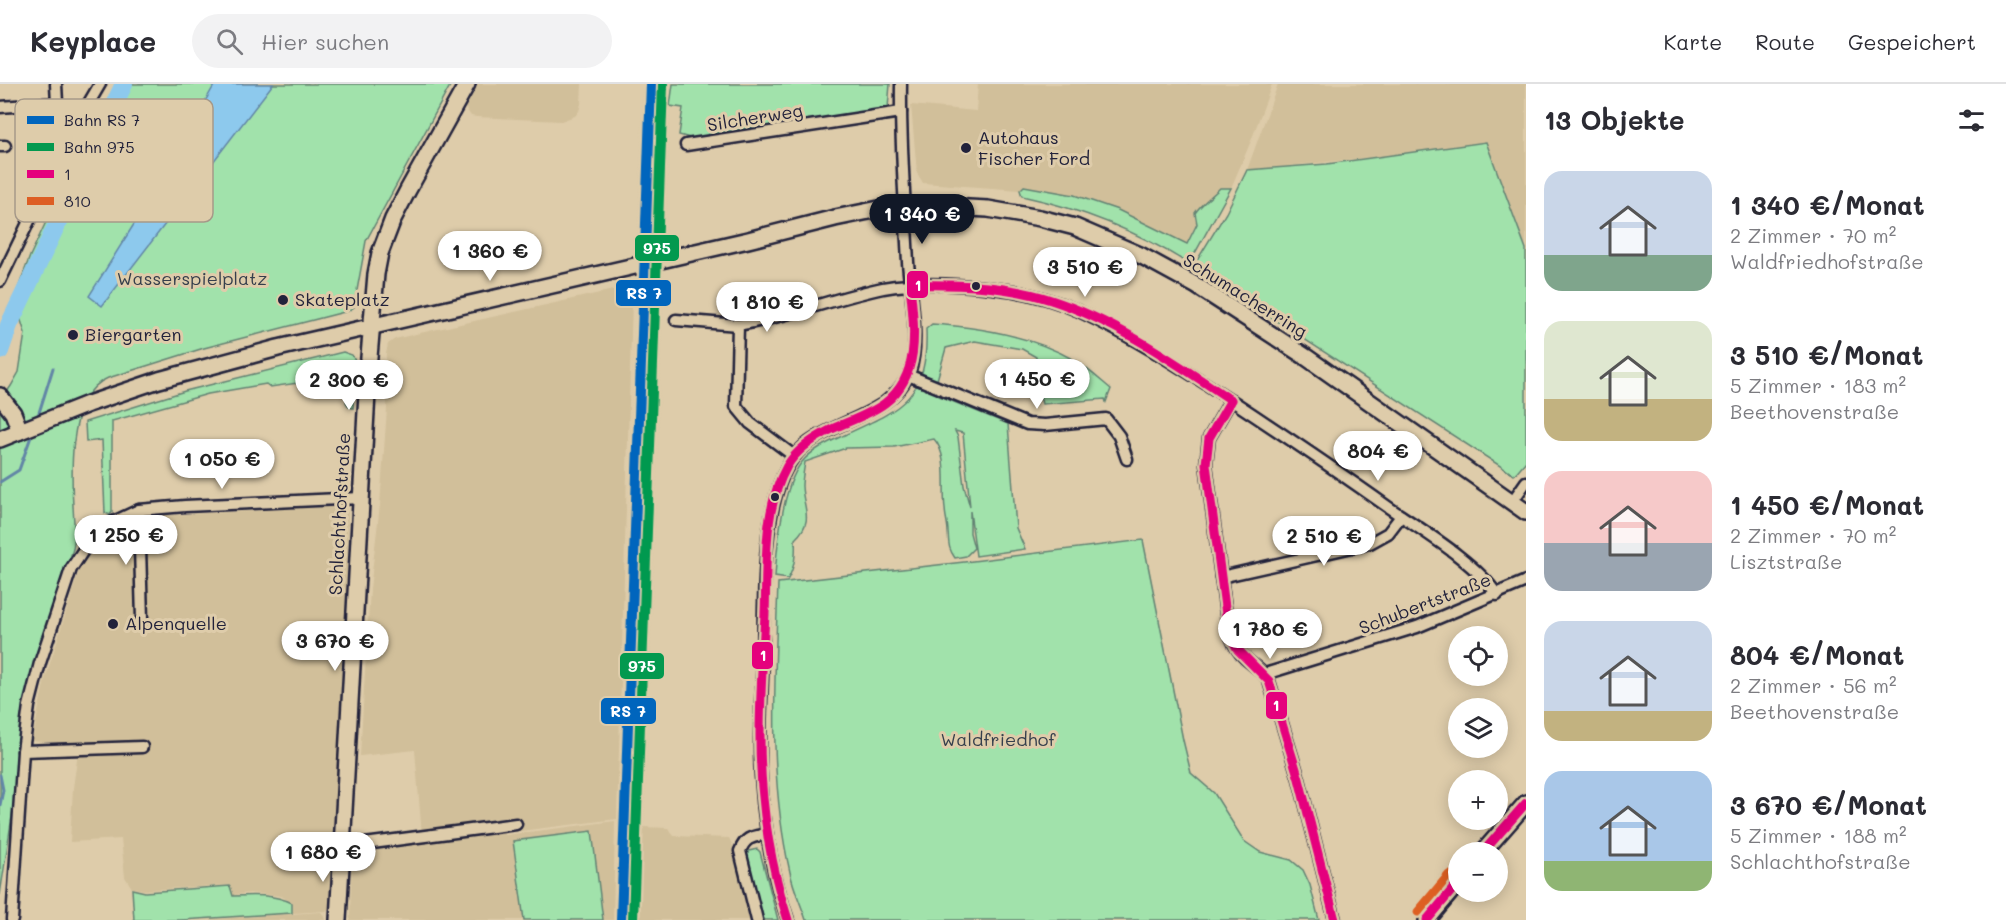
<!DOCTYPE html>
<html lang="de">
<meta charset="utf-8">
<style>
body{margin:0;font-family:Mali,sans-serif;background:#f2f2f3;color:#2b2b33;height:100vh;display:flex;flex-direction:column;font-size:22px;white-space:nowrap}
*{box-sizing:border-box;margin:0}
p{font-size:20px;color:#7c7c81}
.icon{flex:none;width:33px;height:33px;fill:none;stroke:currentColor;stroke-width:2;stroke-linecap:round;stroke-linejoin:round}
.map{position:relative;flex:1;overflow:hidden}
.sheet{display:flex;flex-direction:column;background:#fff;width:480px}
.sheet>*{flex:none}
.controls{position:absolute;left:1448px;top:542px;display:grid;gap:12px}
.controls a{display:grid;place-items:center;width:60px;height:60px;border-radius:50%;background:#fff;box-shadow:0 3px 15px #0003;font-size:30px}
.price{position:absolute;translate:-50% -51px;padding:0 14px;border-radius:21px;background:#fff;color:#222;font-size:20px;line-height:39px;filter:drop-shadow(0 2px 3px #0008)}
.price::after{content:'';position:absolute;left:50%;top:36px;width:18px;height:14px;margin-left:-9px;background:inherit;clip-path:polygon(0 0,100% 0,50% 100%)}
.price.current{background:#111827;color:#fff}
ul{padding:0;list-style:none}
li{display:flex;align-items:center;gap:18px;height:150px;padding:0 18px}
li span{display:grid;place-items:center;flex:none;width:168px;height:120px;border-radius:18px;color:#555}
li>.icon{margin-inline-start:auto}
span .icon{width:72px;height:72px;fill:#fffc;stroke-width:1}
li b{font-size:26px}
h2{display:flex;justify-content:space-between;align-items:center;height:72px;padding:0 18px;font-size:26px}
header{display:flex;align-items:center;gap:36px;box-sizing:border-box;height:84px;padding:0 30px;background:#fff;border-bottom:2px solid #e1e1e2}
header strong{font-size:28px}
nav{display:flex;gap:33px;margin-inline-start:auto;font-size:21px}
.search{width:420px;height:54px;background:#f2f2f3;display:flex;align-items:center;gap:15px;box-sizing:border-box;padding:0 21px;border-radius:33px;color:#7c7c81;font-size:22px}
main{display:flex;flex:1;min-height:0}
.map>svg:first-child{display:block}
.built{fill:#d1bf9a}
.green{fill:#a1e2ab;stroke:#628273;stroke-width:1.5;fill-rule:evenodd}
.water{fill:#8dc9ed;stroke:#6286a6;stroke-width:1.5}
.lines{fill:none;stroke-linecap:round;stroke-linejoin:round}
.stream{stroke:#6286a6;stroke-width:3}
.river{stroke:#8dc9ed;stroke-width:18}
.street-casing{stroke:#22223b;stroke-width:15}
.secondary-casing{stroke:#22223b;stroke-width:20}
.street{stroke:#deccaa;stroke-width:10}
.secondary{stroke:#deccaa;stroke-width:15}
.bus-1-casing{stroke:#deccaa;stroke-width:14}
.bus-2-casing{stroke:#deccaa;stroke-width:14}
.bus-1{stroke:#e5007d;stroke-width:9}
.bus-2{stroke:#dd5e24;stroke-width:9}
.rail-1-casing{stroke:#deccaa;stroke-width:15}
.rail-2-casing{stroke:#deccaa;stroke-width:15}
.rail-1{stroke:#0065bd;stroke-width:10}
.rail-2{stroke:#03994f;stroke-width:10}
.poi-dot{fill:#22223b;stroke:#deccaa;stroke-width:2}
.labels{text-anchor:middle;stroke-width:6;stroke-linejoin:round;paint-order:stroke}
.street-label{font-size:18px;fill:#22223b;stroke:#deccaa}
.poi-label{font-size:18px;fill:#22223b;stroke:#deccaa;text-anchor:start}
.park-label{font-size:18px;fill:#353f4c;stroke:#deccaa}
.key{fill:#deccaa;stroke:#a69989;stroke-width:1.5}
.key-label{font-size:16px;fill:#22223b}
.line-badge{stroke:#deccaa;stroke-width:2}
.badge-label{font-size:16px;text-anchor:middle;font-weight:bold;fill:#fff}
</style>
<header>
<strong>Keyplace</strong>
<div class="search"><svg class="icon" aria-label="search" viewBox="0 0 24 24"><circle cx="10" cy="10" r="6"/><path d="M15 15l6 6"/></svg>Hier suchen</div>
<nav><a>Karte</a><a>Route</a><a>Gespeichert</a></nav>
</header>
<main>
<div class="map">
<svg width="1526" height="836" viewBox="0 0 1526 836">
<rect width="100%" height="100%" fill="#deccaa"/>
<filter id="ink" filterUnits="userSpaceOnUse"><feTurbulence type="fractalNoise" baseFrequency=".0167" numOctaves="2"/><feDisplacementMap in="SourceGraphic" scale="12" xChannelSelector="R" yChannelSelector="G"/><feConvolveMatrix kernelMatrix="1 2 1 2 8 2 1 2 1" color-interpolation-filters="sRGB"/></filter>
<g filter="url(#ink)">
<g class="built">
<path d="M476,0h106l-1,20 -2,7 -4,5 -14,5 -84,-4 -6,-1 -7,-10z"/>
<path d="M978,0h294l-21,57 -20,47h-11l-10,8 -15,23 2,4 -10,21 -69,-34 -44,-15 -49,-9 -5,4 -97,-7 -6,-10 -6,-68 65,6z"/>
<path d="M1278,0h248v165l-40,-107 -71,11 -168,17z"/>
<path d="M622,204l9,3 1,9 -15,519 -113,14 1,2 110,-14 -2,99h-263l2,-72 70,-12 -7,-86 -55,6 10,-167 10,-84 7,-96 -1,-55 2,-10 7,-5 25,-6z"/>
<path d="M344,422l4,7 -1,72 -18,323 -3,3 -33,2v-10l-12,-7 -31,-3 -17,2 -3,-10 -85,5 -13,-2 -7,-11 -4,-38 -51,3 3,-54 6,-42 -3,-2 -44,-3 13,-62 34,-108 10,-18 14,-15 11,-9 23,-11 12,-2z"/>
<path d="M642,743l26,1 6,8 55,2 7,14 16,68h-115z"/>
<path d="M321,828l3,4 1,4h-123z"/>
</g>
<g class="green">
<path d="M123,0h328l-85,157 -12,66 -6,4 -144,37 -96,30c-46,18 -36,117 -33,158l-2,13 -37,112 -15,64 -4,29 -3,49 -14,92v-493l11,-16 8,-14 6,-39 -6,-19 -2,-23 13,-35 31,-66z"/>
<path d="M656,0h9l-14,97z"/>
<path d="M673,0h217l-2,24 -194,31 -15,-4 4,-27 -13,-2z"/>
<path d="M1486,58l40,107v212l-12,14 -321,-208 33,-54 21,-43 80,-6z"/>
<path d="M1024,102l50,9 44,15 69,34 10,-20 -2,-11c5,-8 18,-18 25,-25h11l-42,76c-52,-33 -107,-55 -167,-68l-2,-6z"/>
<path d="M932,240c48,3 100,12 142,36 13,8 25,19 37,29l-5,13 -1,-3 -63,5 -3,-12 -8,-15 4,-7 1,-13 -14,-8 -47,-8 -29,7 -9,32 2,16 69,28 8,104 9,21 -49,7 -6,-45v22l4,15 -8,8 -11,2c-7,-10 -6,-14 -7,-26 0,-8 -3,-16 -3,-24 -3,-20 4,-53 -11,-69l-40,8 -48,1 -41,14c-1,8 -3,16 -3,24 1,23 13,34 -7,53 1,15 0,27 -7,40l-13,-2c2,-31 7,-91 27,-115 10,-12 25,-19 38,-25 58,-27 89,-36 86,-108zM955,347l8,2 7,74 -6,-21 -6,-49z"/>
<path d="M343,268l9,3 3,6 -2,47 -4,-1 -3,-5 2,-6 -3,-6 -28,2 -19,-9 -28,4 -4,-3 -58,10 -96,27v91l-2,3 -5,-2 -3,-73 -16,2 -1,-20 100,-31z"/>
<path d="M1143,456l40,200 8,33 23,20 30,48 16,11 31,8 12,10 7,15 9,35h-513c-5,-16 -13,-32 -16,-48 -22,-95 -15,-192 -12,-289l195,-22z"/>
<path d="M592,747l11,89h-79l-11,-79z"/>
<path d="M757,765l3,3 18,68h-14l-3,-9 -14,-57 2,-3z"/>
<path d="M230,802l3,10c20,-1 41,-2 59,7v10l-110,7h-48l-2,-31 13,3z"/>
</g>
<path class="water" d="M215,0h58l-171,222 -13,-10 52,-83z"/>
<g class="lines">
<g class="stream">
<path d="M37,335l16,-51"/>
<path d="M0,398l19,-12 14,-39"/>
<path d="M0,691l3,15 -3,15"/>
</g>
<path class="river" d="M0,267l9,-26 115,-241"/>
<g class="street-casing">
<g id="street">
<path d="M0,23l57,-4 -1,-19"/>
<path d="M686,61l215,-33"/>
<path d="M0,62h5"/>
<path d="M0,197l73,-151 27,-46"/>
<path d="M676,236l62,5"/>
<path d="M908,291l119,49 18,1 61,-6 13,17 8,23"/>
<path d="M1231,316l-22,38 -3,26 21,158c2,10 5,20 11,28 8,12 23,18 31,31l30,98 36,141"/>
<path d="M794,372l-44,-33 -14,-17 2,-81c49,-8 97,-27 145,-37 35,-6 73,-4 109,0 29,3 60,11 87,23 53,25 103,57 152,89 53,35 105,70 157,107 32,22 89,56 109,88"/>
<path d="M1512,418l14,-20"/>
<path d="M139,426l3,110"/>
<path d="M1221,493l149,-34 18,-10 13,-17"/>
<path d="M1265,590l152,-47 109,-46"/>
<path d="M23,667l119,-4"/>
<path d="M342,763l174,-23"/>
<path d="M12,836l11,-169 6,-45 11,-43 31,-94 19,-29 19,-16 30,-14 46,-4 176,-8"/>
<path d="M757,836l-17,-69c6,-15 13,-14 27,-17"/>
<path d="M788,836c-16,-46 -24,-94 -27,-143 -3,-41 1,-82 2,-123 2,-55 -3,-152 30,-196 30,-40 99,-37 117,-88 10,-28 0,-78 -2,-108 -3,-59 -8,-119 -7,-178"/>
</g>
</g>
<g class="secondary-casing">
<g id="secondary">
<path d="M0,312l13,17 7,18"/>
<path d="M0,355l88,-35 71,-24 119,-32 470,-108 87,-22 44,-9 51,-3 58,3 52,9 35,9 67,29 55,30 109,71 220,155"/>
<path d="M1483,768l43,-49"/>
<path d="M338,836l31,-563 7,-83 4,-21 13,-34 15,-29 59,-106"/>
<path d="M1427,836l31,-37"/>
</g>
</g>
<use href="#street" class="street"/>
<use href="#secondary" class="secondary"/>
<g class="bus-1-casing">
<g id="bus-1">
<path d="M1483,768l43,-49"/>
<path d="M788,836c-19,-59 -28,-121 -28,-184 0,-41 3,-82 5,-122 2,-49 -3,-103 22,-148 10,-17 27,-28 45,-37 17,-8 37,-14 53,-26 37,-28 29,-77 25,-118 47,-1 96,0 141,15 65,21 123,62 180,100l-22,38 -3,26 21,158 4,15 7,13 31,31 30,98 36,141"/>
<path d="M1427,836l31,-37"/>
</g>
</g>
<g class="bus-2-casing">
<path id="bus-2" d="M1418,828l31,-37"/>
</g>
<use href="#bus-1" class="bus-1"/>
<use href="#bus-2" class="bus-2"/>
<g class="rail-1-casing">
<path id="rail-1" d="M621,836l30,-836"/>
</g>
<g class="rail-2-casing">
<path id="rail-2" d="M633,836l30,-836"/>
</g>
<use href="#rail-1" class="rail-1"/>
<use href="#rail-2" class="rail-2"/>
</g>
</g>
<g class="poi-dot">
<circle cx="966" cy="64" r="6"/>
<circle cx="976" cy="202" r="5"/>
<circle cx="283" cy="216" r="6"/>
<circle cx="73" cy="251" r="6"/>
<circle cx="775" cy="413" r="5"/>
<circle cx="113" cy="540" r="6"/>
</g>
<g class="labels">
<g class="street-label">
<text transform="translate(755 34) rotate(-9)" y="6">Silcherweg</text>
<text transform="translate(1245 212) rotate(32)" y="6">Schumacherring</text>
<text transform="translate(340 430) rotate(-87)" y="6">Schlachthofstraße</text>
<text transform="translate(1425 520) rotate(-21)" y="6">Schubertstraße</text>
</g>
<g class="poi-label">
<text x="978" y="60">Autohaus<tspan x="978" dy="21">Fischer Ford</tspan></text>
<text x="295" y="222">Skateplatz</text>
<text x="85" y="257">Biergarten</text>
<text x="125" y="546">Alpenquelle</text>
</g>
<g class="park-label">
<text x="192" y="201">Wasserspielplatz</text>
<text x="998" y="662">Waldfriedhof</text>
</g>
</g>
<rect x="15" y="15" width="198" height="123" rx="9" class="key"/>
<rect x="27" y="32" width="27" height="8" fill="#0065bd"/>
<rect x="27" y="59" width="27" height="8" fill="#03994f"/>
<rect x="27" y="86" width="27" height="8" fill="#e5007d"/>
<rect x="27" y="113" width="27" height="8" fill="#dd5e24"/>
<g class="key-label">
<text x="64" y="42">Bahn RS 7</text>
<text x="64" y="69">Bahn 975</text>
<text x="64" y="96">1</text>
<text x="64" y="123">810</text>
</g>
<g class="line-badge">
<rect x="634" y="150" width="46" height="28" rx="6" fill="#03994f"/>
<rect x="906" y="186" width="23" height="29" rx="6" fill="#e5007d"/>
<rect x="615" y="195" width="57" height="28" rx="6" fill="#0065bd"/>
<rect x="751" y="557" width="23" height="29" rx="6" fill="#e5007d"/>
<rect x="619" y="568" width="46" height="28" rx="6" fill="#03994f"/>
<rect x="1265" y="607" width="23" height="29" rx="6" fill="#e5007d"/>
<rect x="600" y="613" width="57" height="28" rx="6" fill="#0065bd"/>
</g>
<g class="badge-label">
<text x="657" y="170">975</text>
<text x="918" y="207">1</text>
<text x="644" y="215">RS 7</text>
<text x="763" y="577">1</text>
<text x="642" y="588">975</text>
<text x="1276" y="627">1</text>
<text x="628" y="633">RS 7</text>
</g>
</svg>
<div class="controls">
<a><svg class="icon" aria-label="locate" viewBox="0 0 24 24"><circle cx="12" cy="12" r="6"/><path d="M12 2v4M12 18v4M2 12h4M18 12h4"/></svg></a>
<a><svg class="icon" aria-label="layers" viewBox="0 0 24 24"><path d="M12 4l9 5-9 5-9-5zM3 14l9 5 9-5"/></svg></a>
<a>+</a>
<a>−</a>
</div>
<b class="price current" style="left:922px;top:161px">1 340 €</b>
<b class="price" style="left:490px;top:198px">1 360 €</b>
<b class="price" style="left:1085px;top:214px">3 510 €</b>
<b class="price" style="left:767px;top:249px">1 810 €</b>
<b class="price" style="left:1037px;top:326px">1 450 €</b>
<b class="price" style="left:349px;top:327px">2 300 €</b>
<b class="price" style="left:1378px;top:398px">804 €</b>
<b class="price" style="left:222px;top:406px">1 050 €</b>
<b class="price" style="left:126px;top:482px">1 250 €</b>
<b class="price" style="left:1324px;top:483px">2 510 €</b>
<b class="price" style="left:1270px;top:576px">1 780 €</b>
<b class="price" style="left:335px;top:588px">3 670 €</b>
<b class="price" style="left:323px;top:799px">1 680 €</b>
</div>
<section class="sheet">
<h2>13 Objekte<svg class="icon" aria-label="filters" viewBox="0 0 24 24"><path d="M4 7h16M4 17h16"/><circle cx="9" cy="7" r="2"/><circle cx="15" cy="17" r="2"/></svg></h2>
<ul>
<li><span style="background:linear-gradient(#c9d6e8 70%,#7fa58c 0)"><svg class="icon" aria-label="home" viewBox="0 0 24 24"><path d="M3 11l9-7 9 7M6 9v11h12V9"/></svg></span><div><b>1 340 €/Monat</b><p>2 Zimmer · 70 m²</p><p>Waldfriedhofstraße</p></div></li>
<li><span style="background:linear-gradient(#dfe7d0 65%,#c2b280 0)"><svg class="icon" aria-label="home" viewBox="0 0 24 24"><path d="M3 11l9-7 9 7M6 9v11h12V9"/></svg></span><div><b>3 510 €/Monat</b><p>5 Zimmer · 183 m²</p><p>Beethovenstraße</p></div></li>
<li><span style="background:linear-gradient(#f6c9c9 60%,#9aa5b1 0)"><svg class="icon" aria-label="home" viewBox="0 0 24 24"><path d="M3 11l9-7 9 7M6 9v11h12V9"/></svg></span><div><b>1 450 €/Monat</b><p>2 Zimmer · 70 m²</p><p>Lisztstraße</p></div></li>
<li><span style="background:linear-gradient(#c9d6e8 75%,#c2b280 0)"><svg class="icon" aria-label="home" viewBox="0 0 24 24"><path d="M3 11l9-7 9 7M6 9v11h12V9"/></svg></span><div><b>804 €/Monat</b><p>2 Zimmer · 56 m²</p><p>Beethovenstraße</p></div></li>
<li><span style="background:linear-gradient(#a9c7e8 75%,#8fb573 0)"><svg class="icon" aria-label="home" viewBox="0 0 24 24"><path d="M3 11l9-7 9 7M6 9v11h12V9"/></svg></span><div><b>3 670 €/Monat</b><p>5 Zimmer · 188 m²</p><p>Schlachthofstraße</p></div></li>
</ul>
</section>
</main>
